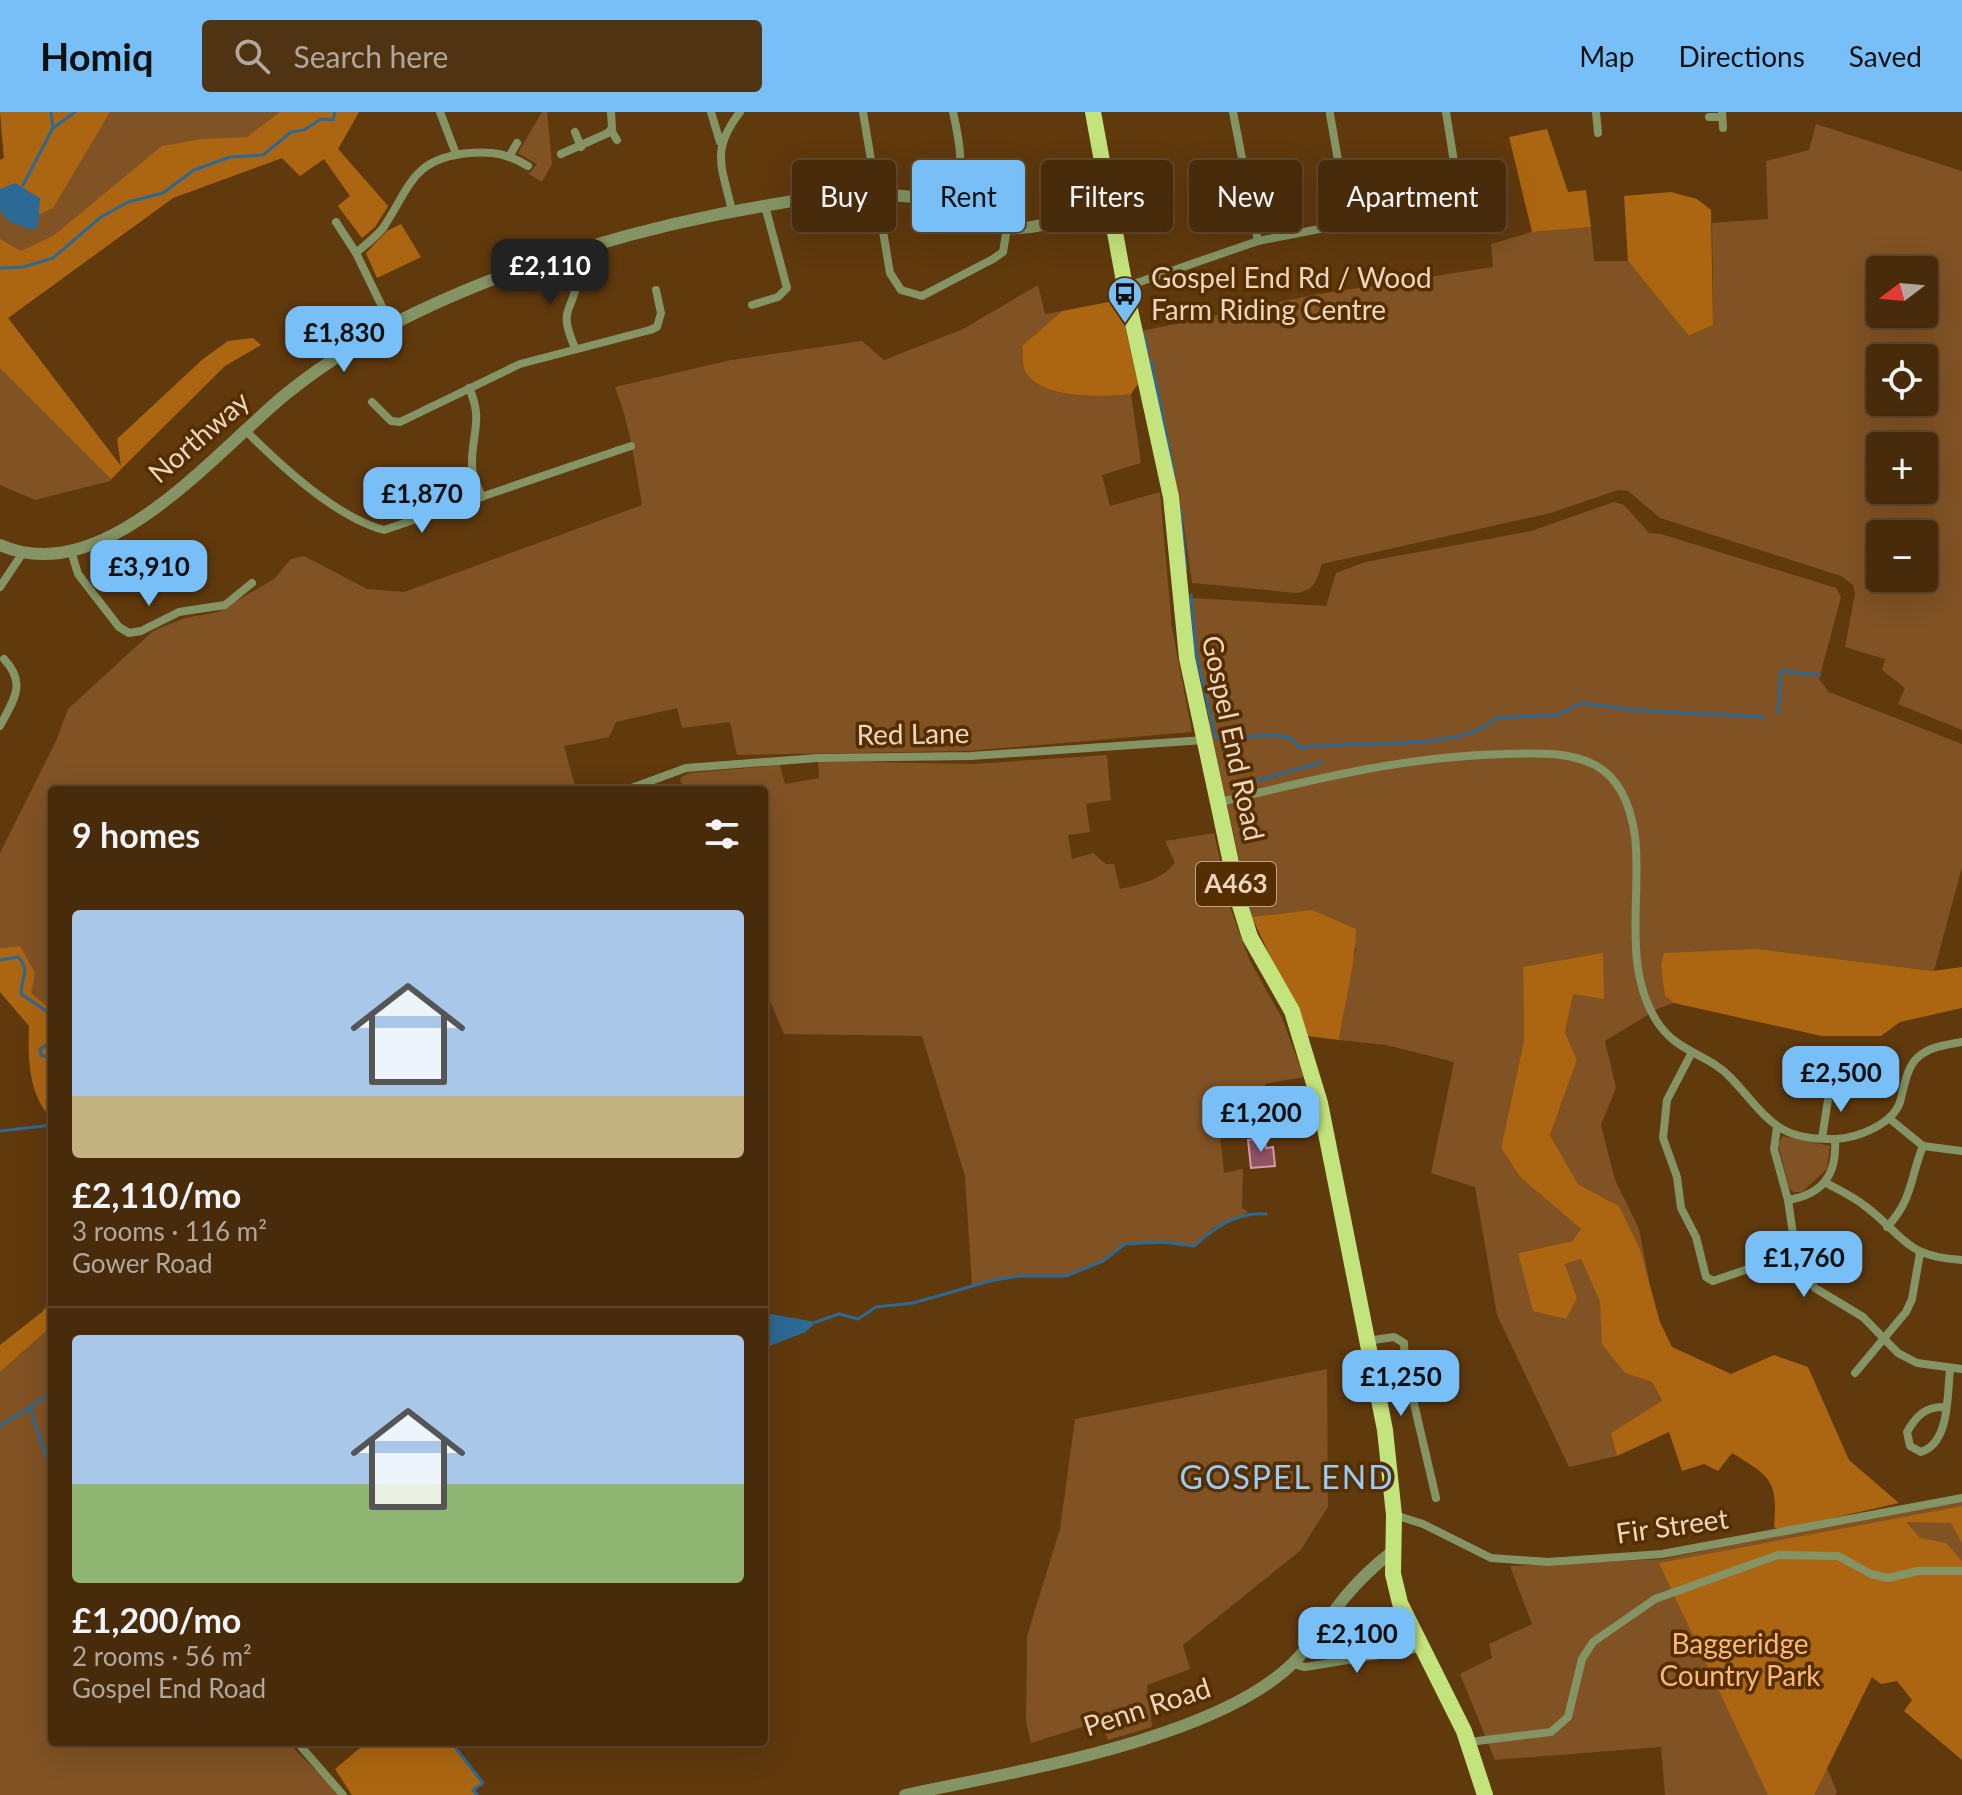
<!DOCTYPE html>
<meta charset="utf-8">
<style>
body{margin:0;font-family:Lato,sans-serif;background:#4f3313;color:#f1f3f6;height:100vh;display:flex;flex-direction:column;font-size:30px;white-space:nowrap}
*{box-sizing:border-box;margin:0}
p{font-size:26px;color:#b1a79c}
.icon{flex:none;width:44px;height:44px;fill:none;stroke:currentColor;stroke-width:2;stroke-linecap:round;stroke-linejoin:round}
.map{position:relative;flex:1;overflow:hidden}
.side{position:absolute;left:48px;top:674px;width:720px;height:960px;display:flex;flex-direction:column;background:#482b0a;border-radius:8px;box-shadow:0 8px 32px #0002,0 0 0 2px #60472b}
.side>*{flex:none}
.top-card{position:absolute;left:792px;top:48px;width:760px;height:72px;display:flex;gap:16px}
.needle{width:52px;rotate:254deg}
.buttons{position:absolute;left:1866px;top:144px;display:grid;gap:16px}
.buttons a{display:grid;place-items:center;width:72px;height:72px;border-radius:8px;background:#482b0a;box-shadow:0 8px 32px #0002,0 0 0 2px #60472b;font-size:40px}
.price{position:absolute;translate:-50% -68px;padding:0 18px;border-radius:16px;background:#78bff7;color:#111;font-size:26px;line-height:52px;filter:drop-shadow(0 2px 4px #0008)}
.price::after{content:'';position:absolute;left:50%;top:48px;width:24px;height:18px;margin-left:-12px;background:inherit;clip-path:polygon(0 0,100% 0,50% 100%)}
.price.current{background:#222;color:#fff}
ul{padding:0;list-style:none}
li{display:grid;align-content:center;gap:16px;height:424px;padding:0 24px}
li+li{border-top:2px solid #60472b}
li span{display:grid;place-items:center;height:248px;border-radius:8px;color:#555}
li>.icon{margin-inline-start:auto}
span .icon{width:144px;height:144px;fill:#fffc;stroke-width:1}
li b{font-size:34px}
h2{display:flex;justify-content:space-between;align-items:center;height:96px;padding:0 24px;font-size:34px}
.tag{padding:0 28px;border-radius:8px;background:#482b0a;box-shadow:0 8px 32px #0002,0 0 0 2px #60472b;font-size:28px;line-height:72px}
.tag.current{background:#78bff7;color:#111}
header{display:flex;align-items:center;gap:48px;box-sizing:border-box;height:112px;padding:0 40px;background:#78bff7;color:#111}
header strong{font-size:38px}
nav{display:flex;gap:44px;margin-inline-start:auto;font-size:28px}
.search{width:560px;height:72px;background:#4f3313;display:flex;align-items:center;gap:20px;box-sizing:border-box;padding:0 28px;border-radius:8px;color:#b1a79c;font-size:30px}
.map>svg:first-child{display:block}
.green{fill:#805224;fill-rule:evenodd}
.forest{fill:#ac6611}
.water{fill:#2c6995}
.lines{fill:none;stroke-linecap:round;stroke-linejoin:round}
.stream{stroke:#2c6995;stroke-width:3}
.building{fill:#8d5362;stroke:#da9aa9;stroke-width:2}
.minor{stroke:#849464;stroke-width:8}
.tertiary{stroke:#849464;stroke-width:12}
.primary{stroke:#c3e37d;stroke-width:16}
.labels{text-anchor:middle;stroke-width:7;stroke-linejoin:round;paint-order:stroke}
.shield{fill:#552e00;stroke:#bfa386;stroke-width:2}
.shield-label{font-size:26px;font-weight:bold;fill:#edd5bf}
.poi-label{font-size:28px;fill:#edd5bf;stroke:#552e00;text-anchor:start}
.street-label{font-size:28px;fill:#edd5bf;stroke:#552e00}
.park-label{font-size:28px;fill:#fcb879;stroke:#552e00}
.quarter-label{font-size:32px;letter-spacing:2px;fill:#99ccf6;stroke:#552e00}
</style>
<header>
<strong>Homiq</strong>
<div class="search"><svg class="icon" aria-label="search" viewBox="0 0 24 24"><circle cx="10" cy="10" r="6"/><path d="M15 15l6 6"/></svg>Search here</div>
<nav><a>Map</a><a>Directions</a><a>Saved</a></nav>
</header>
<div class="map">
<svg width="1962" height="1683" viewBox="0 0 1962 1683">
<rect width="100%" height="100%" fill="#60390d"/>
<g class="green">
<path d="M0,0h359l-21,37 50,57 -13,21 -13,11 -24,-32 12,-10 -26,-37 -24,17 -18,-18 -109,40 -165,120 114,150 -12,13 -75,19 -35,-15v-325l4,-2z"/>
<path d="M542,0h5l5,52 -10,18 -13,-8 8,-10 -19,-11z"/>
<path d="M1816,12l146,47v559l-64,-26 7,-16 -23,-18 3,-11 -40,-12 10,-54 -2,-8 -12,-9 -181,-58 -32,-27 -10,-1 -67,23 -229,51c-6,17 -6,25 -25,29l-105,-10 -9,-63 -41,-189 171,-36 180,-28 -2,-23 41,-12 59,-5 3,34h34l62,75 23,-11 -1,-102 56,-4 -2,-58 43,-11zM1880,158h44v44h-44zM1880,246h44v44h-44zM1880,334h44v44h-44zM1880,422h44v44h-44z"/>
<path d="M1038,173l7,29 17,-3 -40,35c1,7 0,18 3,25 15,29 79,26 106,23l10,69 -39,12 8,31 50,-14 12,136 20,104 -224,19 -231,4 -7,-33 -48,6 -5,-20 -61,14 -7,15 -45,9 12,44h-524v220l-21,-17 -11,-47 -20,2v-95l56,-112 12,-32 85,-78 32,-13 33,-6 56,-33 17,-20 13,-3 63,33 37,3 238,-87c-7,-40 -12,-80 -27,-118l116,-27 131,-19 22,19 79,-31z"/>
<path d="M1614,390l10,3 25,28 12,1 175,54 5,9 -22,82 10,13 133,52v123l-28,104 -175,-22 -94,47 9,7 -15,5 -54,33 11,47 -15,37 14,55 24,49 11,56 -10,-36 -21,-43 -41,-22 -28,-49 27,-75 -12,-28 8,-39 -50,-25 1,72 -23,108 19,29 61,52 -9,12 -54,12 59,45 -12,-34 16,-5 19,43 3,42 22,29 27,9 10,20 -50,31 5,23 -48,11 -72,-152 -22,-128 -44,-14 23,-111 -68,-17 -47,-5 9,-63 8,-28 -44,-38 -60,6 -40,-179 -20,-115 1,-25 133,8 10,-33 29,-11 166,-31z"/>
<path d="M1107,643l4,45 -25,4 4,28 -22,3 4,24 21,-6 13,11h8l6,25c23,-5 40,-9 55,-26l-10,-22 49,-8 17,77 19,51 32,57 22,59 -39,7 3,39 -49,1 5,49 19,-4 -1,39 6,4 -35,16 -19,18 -32,-4 -37,2 -22,17 -37,15h-46l-48,10 -7,-110 -43,-140 -138,-2 -20,-47v-197h-80l-4,-12 9,-5 91,-8 5,19 34,-6 -1,-17 154,3z"/>
<path d="M1783,1024l47,10 -3,23 -25,23h-9l-4,-5 -11,-43z"/>
<path d="M52,1214v416h235l37,36 13,17h-337v-423z"/>
<path d="M1327,1257l1,138 -28,44 -117,94 7,24 -43,16 5,42 -44,13 -7,-19 -70,22 -5,-21 1,-86 33,-107 15,-110z"/>
<path d="M1962,1384v155l-91,-20 -46,132 12,29 -2,3h-170l-4,-48 -166,13 -35,-86 32,-16 -3,-14 43,-20 -22,-58 154,-7z"/>
</g>
<g class="forest">
<path d="M0,0h110l-57,96 -21,10 -32,-19v-39l4,-2z"/>
<path d="M280,0h79l-21,37 50,57 -13,21 -13,11 -24,-32 12,-10 -26,-37 -24,17 -18,-18 -109,40 -165,120 113,148 -4,-27 86,-80 25,-18 25,-3 8,7 -36,21 -114,113 -111,-111v-129l21,12 32,-15 109,-90 41,-7 44,-2z"/>
<path d="M1547,17l21,63 18,-2 5,37 -59,5 -23,-95z"/>
<path d="M1671,80l26,7 14,11 2,115 -24,11 -61,-75 -4,-65z"/>
<path d="M401,112l20,33 -44,21 -11,-25 21,-22z"/>
<path d="M1119,188l19,84 -7,10c-27,3 -91,6 -106,-23 -3,-7 -2,-18 -3,-25l40,-35z"/>
<path d="M1312,798l44,19c0,32 -12,76 -17,111l-32,-4 -55,-119z"/>
<path d="M20,834l15,27 -4,20 21,17v109c-24,-24 -24,-61 -23,-93l-29,-34v-44z"/>
<path d="M1759,837l174,22 29,-4v41l-62,14 -19,14h-59l-148,-33 -9,-7 -4,-31 3,-12z"/>
<path d="M1603,841l1,46 -31,-5 -8,38 12,28 -27,75 28,49 41,22 21,43 20,73 12,25 59,27 43,-19 34,12 41,93 50,43 -119,27 -6,-3c4,-47 -3,-50 -42,-74l-14,18 -14,-7 -22,7 -13,-39 -52,24 -6,-23 51,-32 -10,-19 -27,-9 -23,-29 -2,-42 -19,-43 -16,5 12,34 -11,21 -33,-8 -15,-58 54,-12 9,-12 -61,-52 -19,-29 23,-108 -1,-73z"/>
<path d="M52,1187v27l-52,46v-27l42,-33z"/>
<path d="M1962,1394v37l-11,-20 -45,-1 14,16 26,5 16,18v199l-58,-49 8,-11 -15,-19 -16,3 -9,-7 -58,118h-46l-109,-232z"/>
<path d="M367,1630h84l32,41 -10,7 4,5h-125l-17,-26z"/>
</g>
<g class="water">
<path d="M15,71l25,15 -2,28 -6,4 -22,-8 -10,-11v-22z"/>
<path d="M764,1201h1l51,9 -10,10 -42,16z"/>
</g>
<g class="lines">
<g class="stream">
<path d="M51,0l2,16"/>
<path d="M23,73l30,-57 22,-16"/>
<path d="M0,156l23,-1 30,-9 48,-41 27,-15 35,-9 31,-23 36,-13 33,-2 28,-23 13,-2 17,-11 12,1 2,-8"/>
<path d="M1143,221l5,19"/>
<path d="M1151,248l23,114"/>
<path d="M1180,397l6,60"/>
<path d="M1191,483l5,59 20,84 59,-3 18,4 6,9c52,-9 160,6 197,-30l61,-3 25,-12 49,7 133,7"/>
<path d="M1778,601l3,-42 39,4"/>
<path d="M1248,671l74,-21"/>
<path d="M0,848l18,-3c13,13 3,21 3,37l31,21"/>
<path d="M52,930l-12,7 1,6 11,3"/>
<path d="M0,1019l52,-6"/>
<path d="M816,1210l23,-8 19,5 18,-12 37,-4 81,-23 26,-4h46l37,-15 22,-17 37,-2 32,4c21,-19 43,-34 72,-32"/>
<path d="M30,1296l22,66"/>
<path d="M0,1314l52,-33"/>
<path d="M451,1630l32,41 -10,7 4,5"/>
</g>
</g>
<path class="building" d="M1265,1026l1,10 7,-1 2,19 -24,2 -3,-28z"/>
<g class="lines">
<g class="minor">
<path d="M440,0l16,42"/>
<path d="M711,0l9,30"/>
<path d="M863,0l27,161 11,17 21,6 71,-37 10,-7 4,-24"/>
<path d="M1233,0l25,129"/>
<path d="M1596,0l2,21"/>
<path d="M1722,0l1,16"/>
<path d="M1330,2l19,110"/>
<path d="M1709,5h13"/>
<path d="M611,18l6,10"/>
<path d="M575,20l6,15"/>
<path d="M561,42l47,-21 4,-5 -1,-16"/>
<path d="M510,43l7,-12"/>
<path d="M950,93c14,-39 12,-53 3,-93"/>
<path d="M732,99c-10,-45 -22,-60 8,-99"/>
<path d="M336,110l20,31 35,72"/>
<path d="M356,141c9,-8 20,-16 27,-25 28,-42 29,-70 87,-75 23,-2 38,1 58,13"/>
<path d="M570,143c2,7 8,17 7,25 -4,34 -20,26 -2,68"/>
<path d="M1125,175l133,-46 189,-37 8,-7 3,-10 -12,-75"/>
<path d="M752,193l26,-8 9,-9 -22,-82"/>
<path d="M469,276c15,33 2,46 3,78 0,10 6,22 10,31"/>
<path d="M372,290l19,19 9,1 120,-58 130,-34 7,-3 4,-14 -5,-23"/>
<path d="M244,317c35,35 91,88 140,101l247,-84"/>
<path d="M71,439l7,23 41,53 10,6 12,-2 38,-19 46,-7 27,-22"/>
<path d="M0,475l22,-33"/>
<path d="M0,614c14,-27 27,-42 4,-67"/>
<path d="M626,678l60,-22 132,-10 153,-2 233,-16"/>
<path d="M1220,690c95,-23 187,-46 286,-48 29,-1 61,-3 89,11 26,14 36,43 40,71 7,59 -13,129 21,184 20,33 52,33 75,58 36,38 44,63 104,61 22,-1 57,-14 65,-37 4,-14 6,-33 17,-44 13,-12 29,-13 45,-16"/>
<path d="M1691,942l-24,46 -4,38 14,39 4,31 15,29 10,40 7,4 32,-11 28,2 26,-10"/>
<path d="M1890,1007l33,27 39,5"/>
<path d="M1777,1015l-3,22 14,51 7,48 10,28 10,12 48,29 35,36 19,10 45,6"/>
<path d="M1822,1026l8,-51"/>
<path d="M1826,1071c13,7 28,14 39,23 41,31 38,50 97,54"/>
<path d="M1788,1088c36,-6 49,-26 47,-61"/>
<path d="M1887,1115c26,-28 23,-49 36,-81"/>
<path d="M1367,1229l27,-4 10,6 1,22 31,133"/>
<path d="M1855,1261l51,-61 6,-13 8,-46"/>
<path d="M1945,1295c-19,-1 -29,9 -38,25l3,14 11,6c29,-9 26,-57 29,-82"/>
<path d="M1395,1403l28,9 68,34 57,4 114,-8 300,-56"/>
<path d="M1293,1552l12,3 117,-19"/>
<path d="M297,1630l46,53"/>
<path d="M1469,1630l82,-10 17,-15 14,-58 11,-17 62,-43 123,-44 60,1 33,18 17,4 30,-7h44"/>
</g>
<g class="tertiary">
<path d="M0,433c103,46 215,-93 286,-151 40,-32 83,-59 129,-81 105,-51 235,-88 349,-107 28,-5 57,-11 85,-11 29,0 63,-1 91,7 23,7 44,24 68,26 33,2 70,-14 101,-22"/>
<path d="M905,1683c107,-23 309,-55 387,-131 20,-19 35,-45 53,-67 14,-17 30,-32 48,-46"/>
</g>
<path class="primary" d="M1093,0l32,175 46,210 16,161 53,247 10,32 42,74 28,92 65,327 9,85 -1,59 7,29 64,128 21,64"/>
</g>
<defs>
<g id="bus-pin" transform="scale(1.8)"><path d="M0 17L-7.5 6A9.5 9.5 0 1 1 7.5 6Z" fill="#78bff7" stroke="#552e00"/><path d="M-5-6H5V4H4V6H2V4H-2V6H-4V4H-5ZM-3.5-4V0h7V-4ZM-3.5 1.2v1.5H-2V1.2ZM2 1.2v1.5H3.5V1.2Z" fill="#111"/></g>
</defs>
<g fill-rule="evenodd">
<use href="#bus-pin" x="1125" y="182"/>
</g>
<g class="labels">
<rect class="shield" x="1196" y="750" width="80" height="44" rx="6"/>
<g class="shield-label">
<text x="1236" y="781">A463</text>
</g>
<g class="poi-label">
<text x="1151" y="176">Gospel End Rd / Wood<tspan x="1151" dy="32">Farm Riding Centre</tspan></text>
</g>
<g class="street-label">
<text transform="translate(199 325) rotate(-41)" y="10">Northway</text>
<text transform="translate(913 622) rotate(-1)" y="10">Red Lane</text>
<text transform="translate(1233 626) rotate(78)" y="10">Gospel End Road</text>
<text transform="translate(1672 1414) rotate(-8)" y="10">Fir Street</text>
<text transform="translate(1147 1595) rotate(-18)" y="10">Penn Road</text>
</g>
<g class="park-label">
<text x="1740" y="1542">Baggeridge<tspan x="1740" dy="32">Country Park</tspan></text>
</g>
<g class="quarter-label">
<text x="1287" y="1377">GOSPEL END</text>
</g>
</g>
</svg>
<div class="buttons">
<a><svg class="needle" viewBox="-14 -14 28 28"><path d="M0-13l5 13h-10z" fill="#e53935"/><path d="M0 13l5-13h-10z" fill="#b1a79c"/></svg></a>
<a><svg class="icon" aria-label="locate" viewBox="0 0 24 24"><circle cx="12" cy="12" r="6"/><path d="M12 2v4M12 18v4M2 12h4M18 12h4"/></svg></a>
<a>+</a>
<a>−</a>
</div>
<b class="price current" style="left:550px;top:195px">£2,110</b>
<b class="price" style="left:344px;top:262px">£1,830</b>
<b class="price" style="left:422px;top:423px">£1,870</b>
<b class="price" style="left:149px;top:496px">£3,910</b>
<b class="price" style="left:1841px;top:1002px">£2,500</b>
<b class="price" style="left:1261px;top:1042px">£1,200</b>
<b class="price" style="left:1804px;top:1187px">£1,760</b>
<b class="price" style="left:1401px;top:1306px">£1,250</b>
<b class="price" style="left:1357px;top:1563px">£2,100</b>
<div class="top-card">
<a class="tag">Buy</a>
<a class="tag current">Rent</a>
<a class="tag">Filters</a>
<a class="tag">New</a>
<a class="tag">Apartment</a>
</div>
<section class="side">
<h2>9 homes<svg class="icon" aria-label="filters" viewBox="0 0 24 24"><path d="M4 7h16M4 17h16"/><circle cx="9" cy="7" r="2"/><circle cx="15" cy="17" r="2"/></svg></h2>
<ul>
<li><span style="background:linear-gradient(#a9c7e8 75%,#c2b280 0)"><svg class="icon" aria-label="home" viewBox="0 0 24 24"><path d="M3 11l9-7 9 7M6 9v11h12V9"/></svg></span><div><b>£2,110/mo</b><p>3 rooms · 116 m²</p><p>Gower Road</p></div></li>
<li><span style="background:linear-gradient(#a9c7e8 60%,#8fb573 0)"><svg class="icon" aria-label="home" viewBox="0 0 24 24"><path d="M3 11l9-7 9 7M6 9v11h12V9"/></svg></span><div><b>£1,200/mo</b><p>2 rooms · 56 m²</p><p>Gospel End Road</p></div></li>
</ul>
</section>
</div>
